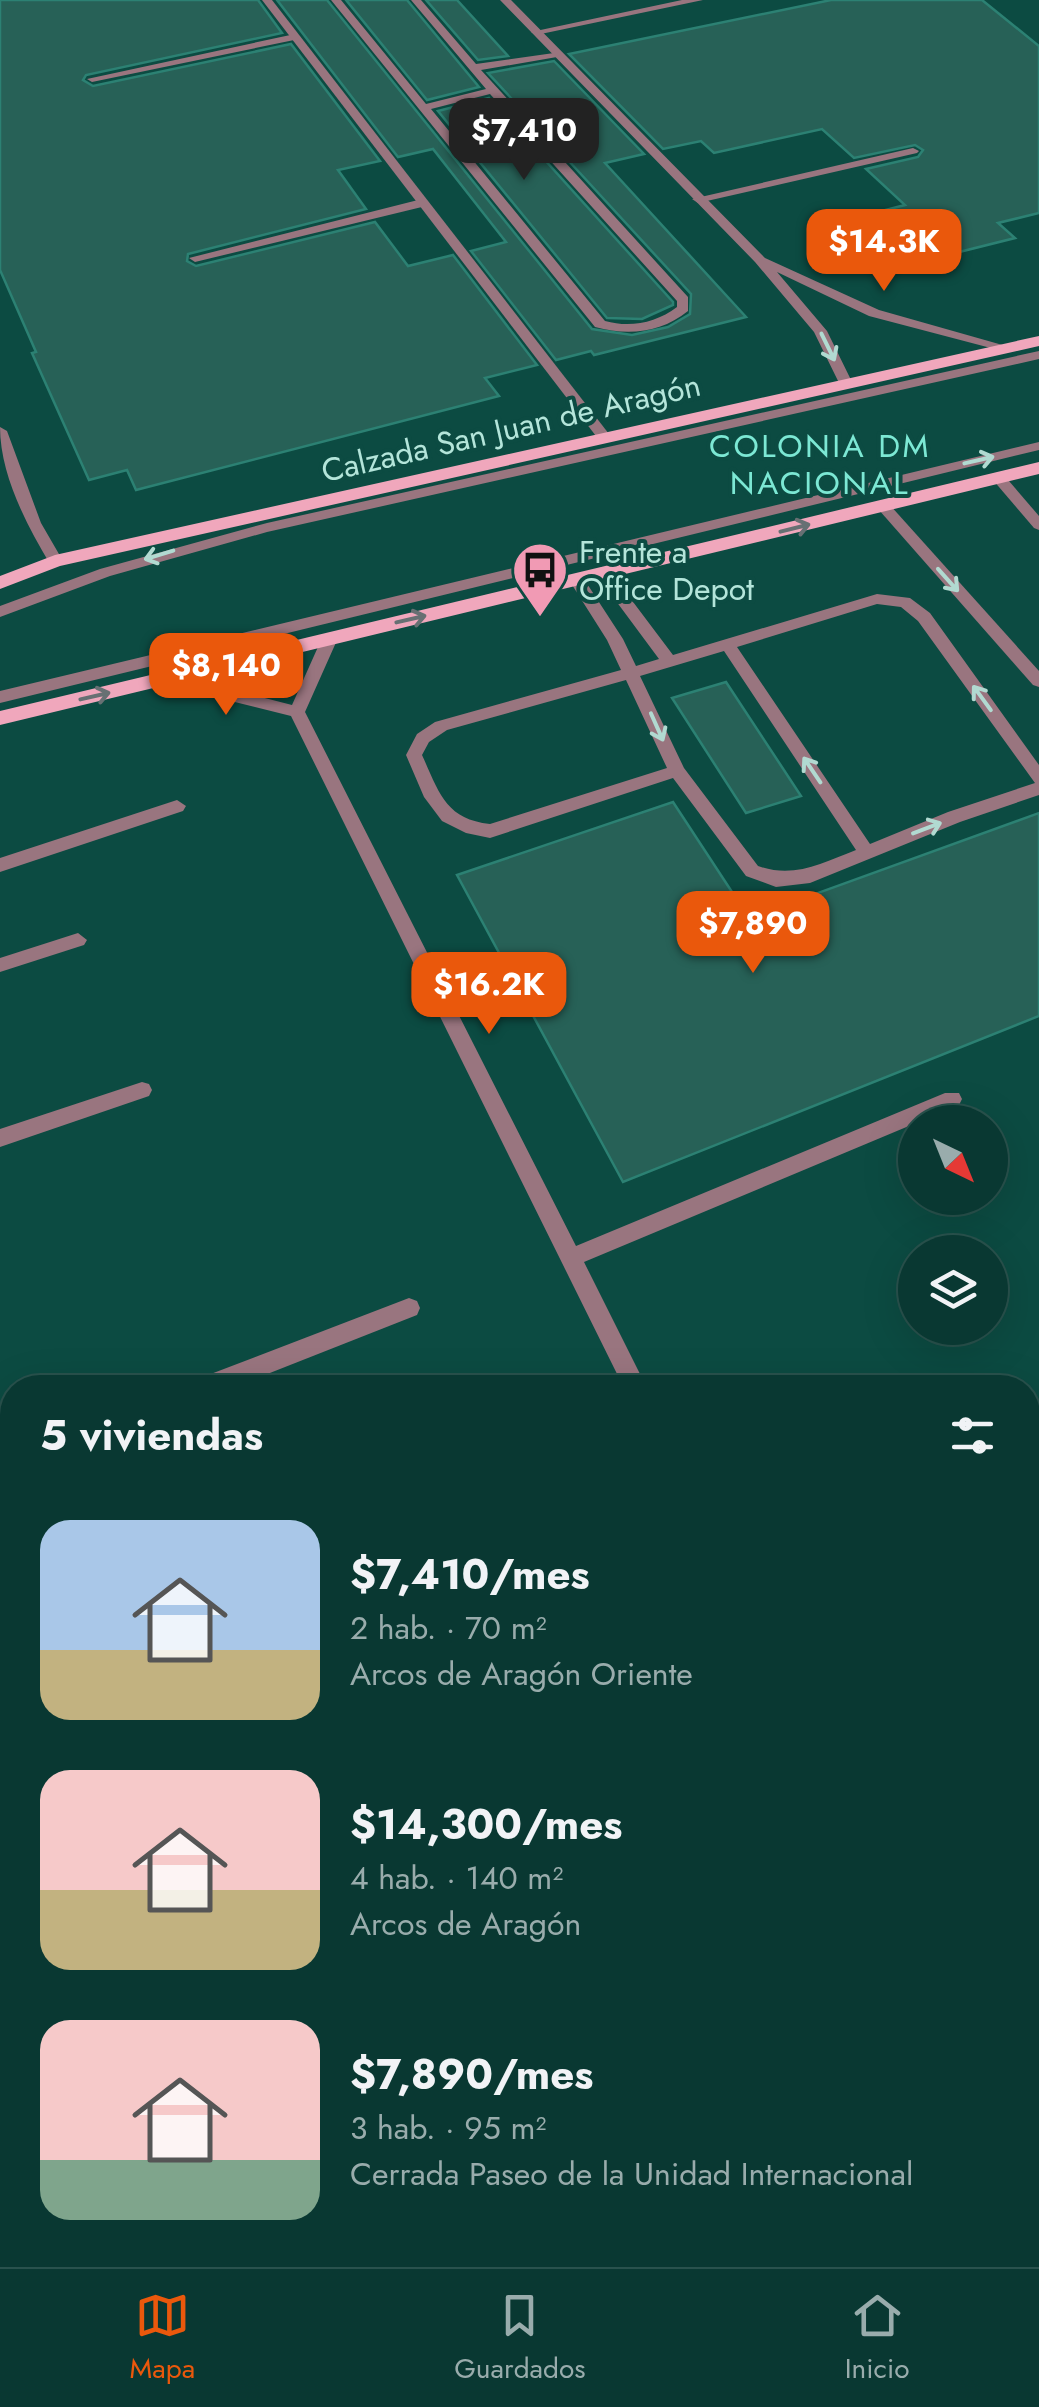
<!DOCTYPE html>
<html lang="es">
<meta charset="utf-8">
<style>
body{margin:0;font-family:Jost,sans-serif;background:#123f3a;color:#f1f3f6;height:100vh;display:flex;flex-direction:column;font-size:38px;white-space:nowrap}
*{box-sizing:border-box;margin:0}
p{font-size:32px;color:#99acac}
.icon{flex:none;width:55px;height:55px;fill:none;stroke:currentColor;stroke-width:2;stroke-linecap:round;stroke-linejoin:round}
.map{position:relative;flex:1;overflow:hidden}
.panel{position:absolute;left:0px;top:1375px;width:1040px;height:892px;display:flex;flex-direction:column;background:#093832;border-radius:40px 40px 0 0;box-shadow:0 10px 40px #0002,0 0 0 2px #29524d}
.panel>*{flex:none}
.needle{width:65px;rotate:137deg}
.buttons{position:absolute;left:898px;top:1105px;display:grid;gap:20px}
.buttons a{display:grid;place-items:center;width:110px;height:110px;border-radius:50%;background:#093832;box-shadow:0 10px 40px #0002,0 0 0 2px #29524d;font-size:50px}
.price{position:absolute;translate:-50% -85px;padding:0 22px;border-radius:20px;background:#ea580c;color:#fff;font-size:32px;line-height:65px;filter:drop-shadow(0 2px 5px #0008)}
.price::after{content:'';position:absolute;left:50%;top:60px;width:30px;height:22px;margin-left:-15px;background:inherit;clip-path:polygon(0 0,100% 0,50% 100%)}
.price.selected{background:#222;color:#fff}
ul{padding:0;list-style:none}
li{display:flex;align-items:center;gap:30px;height:250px;padding:0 40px}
li span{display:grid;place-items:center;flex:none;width:280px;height:200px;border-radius:30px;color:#555}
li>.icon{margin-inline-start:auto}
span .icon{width:120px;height:120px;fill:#fffc;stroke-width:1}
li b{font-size:42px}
h2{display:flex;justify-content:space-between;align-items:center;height:120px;padding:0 40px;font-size:42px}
.menu{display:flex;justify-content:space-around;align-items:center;height:140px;border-top:2px solid #29524d;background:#093832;font-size:28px;color:#99acac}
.menu a{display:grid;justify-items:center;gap:5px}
.menu .selected{color:#ea580c}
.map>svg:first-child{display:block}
.building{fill:#276157;stroke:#2c8173;stroke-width:2.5}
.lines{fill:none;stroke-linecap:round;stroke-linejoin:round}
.lane{fill:#99757f;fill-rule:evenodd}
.street{fill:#99757f;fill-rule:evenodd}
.primary{fill:#f0a7bc;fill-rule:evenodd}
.oneway{stroke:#b1dad1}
.oneway2{stroke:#677073}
.labels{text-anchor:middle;stroke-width:8;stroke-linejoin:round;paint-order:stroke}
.far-street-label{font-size:32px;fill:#b4e5da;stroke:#0c4b42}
.far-neighbourhood-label{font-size:32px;letter-spacing:2.5px;fill:#7ce8d4;stroke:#0c4b42}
.far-poi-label{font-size:32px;fill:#b4e5da;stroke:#0c4b42;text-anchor:start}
</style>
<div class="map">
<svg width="1039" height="2267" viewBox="0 0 1039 2267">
<rect width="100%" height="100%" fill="#0c4b42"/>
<g class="building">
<path d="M0,0h258l24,33 -196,42 -3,5 10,6 198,-42 89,117 -42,9 28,39 -178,45 -1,7 9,5 179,-44 33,44 45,-11 84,110 -52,13 14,18 -363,94 -9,-20 -38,10 -57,-127 4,-1 -36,-82z"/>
<path d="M277,0h50l265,329 40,6 36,-8 22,-13 1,-20 -203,-221 66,-12 90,93 -39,9 141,154 -152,38 -3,-4 -35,9 -85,-109 35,-9 -73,-93 -35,8z"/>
<path d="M346,0h61l72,87 -52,13z"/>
<path d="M426,0h31l51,56 -30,4z"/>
<path d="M831,0h151l57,46v167l-41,10 17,15 -56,14 -16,-15 -29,8 -36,-33 27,-7 -39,-36 52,-12 5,-7 -8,-5 -61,13 -32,-29 -108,24 -13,-12 -38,8 -94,-95z"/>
<path d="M489,98l184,204v3l-31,14 -35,-1 -169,-207z"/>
<path d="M726,682l75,114 -55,17 -74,-115z"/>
<path d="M673,802l76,116 290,-105v203l-416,166 -166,-307z"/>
</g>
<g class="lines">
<g class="lane">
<path d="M331,0h10l85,104 60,-15 -75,-89h10l55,64 85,-12 1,2 -5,3 -76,13 207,227v14c-27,22 -60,25 -93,16zM490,94l187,207v6c-21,16 -47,21 -72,14l-174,-212z"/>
<path d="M682,0h21l-167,35 -5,-3z"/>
<path d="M295,34l5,3 -1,2 -207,43 -5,-3z"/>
<path d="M913,148l6,3 -2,2 -219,50 -6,-4z"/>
<path d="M422,199l4,1v6l-231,56 -6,-4z"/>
<path d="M1039,351v8l-772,173 -157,44 -110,41v-11l100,-37 167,-46z"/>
<path d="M0,427l7,4 34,92 22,38 -3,3h-10c-24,-40 -50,-90 -50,-137z"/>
<path d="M1039,442v8l-1039,253v-12z"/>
<path d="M998,473l5,1 36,42v14l-5,-2 -41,-48v-6z"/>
<path d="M884,502l5,2 150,167v16l-6,-2 -154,-175 -2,-3z"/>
<path d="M604,569l5,1 64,85 204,-61 33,4 20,15 109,152v30l-79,27 -150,61 -34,4 -30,-11 -73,-98 -183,60 -24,-5 -24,-12 -18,-24 -18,-42 11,-21 18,-12 186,-52 -14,-30 -38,-60 3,-4h10l41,63 13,27 23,-7 -63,-85zM877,604l24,3 17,14 117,162 -87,29 -78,32 -133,-197zM724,651l132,199c-34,13 -62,29 -98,16l-74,-98 -44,-92zM626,680l41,88 -177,56c-45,-5 -51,-32 -68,-69l7,-13 18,-12z"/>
</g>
<g class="street">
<path d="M262,0h10l337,434v6h-10z"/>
<path d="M500,0h11l254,258 114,52 127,36v6l-137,-36 -92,-44 50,59 26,53 -12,3 -27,-55 -59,-70z"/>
<path d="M330,633l8,5 -33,74 271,534 369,-153h14l3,6 -3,6 -375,157 63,126h-23l-333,-672 -125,-31 -8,-6 8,-6 126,32 30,-67z"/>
<path d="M177,800l9,6 -3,5 -183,61v-14z"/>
<path d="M78,933l9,7 -3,5 -84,27v-14z"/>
<path d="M142,1082l7,2 3,6 -3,6 -149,51v-18z"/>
<path d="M409,1298l8,3 3,7 -3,7 -185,73h-40l3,-8z"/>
<path d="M12,1450v22l-12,5v-22z"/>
<path d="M0,1657l9,3 3,10v66l-9,-4 -3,-8z"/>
<path d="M12,1860v27l-12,5v-27z"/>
<path d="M12,2057v29l-12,5v-29z"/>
<path d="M1028,2155l11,5v46l-11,-7z"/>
<path d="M120,2255h30l3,12h-30z"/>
</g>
<g class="primary">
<path d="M1039,336v10l-979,220 -60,23v-13l55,-21z"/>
<path d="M1039,462v12l-1039,251v-14z"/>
</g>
</g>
<defs><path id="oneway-shaft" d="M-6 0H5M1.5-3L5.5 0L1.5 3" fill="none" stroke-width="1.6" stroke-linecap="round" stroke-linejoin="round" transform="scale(2.5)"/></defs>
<g class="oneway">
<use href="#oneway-shaft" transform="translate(828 347) rotate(64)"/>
<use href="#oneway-shaft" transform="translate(979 460) rotate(-13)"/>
<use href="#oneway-shaft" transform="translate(159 555) rotate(163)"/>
<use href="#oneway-shaft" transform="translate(948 580) rotate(48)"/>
<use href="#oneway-shaft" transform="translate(982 698) rotate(-126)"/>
<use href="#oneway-shaft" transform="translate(657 727) rotate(66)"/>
<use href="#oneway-shaft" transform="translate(812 770) rotate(-124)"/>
<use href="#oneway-shaft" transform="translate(927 828) rotate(-21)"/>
</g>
<g class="oneway2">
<use href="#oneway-shaft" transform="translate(795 528) rotate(-14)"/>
<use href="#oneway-shaft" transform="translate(411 619) rotate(-13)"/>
<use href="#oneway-shaft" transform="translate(95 696) rotate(-13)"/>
</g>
<defs>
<g id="bus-pin" transform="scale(2.875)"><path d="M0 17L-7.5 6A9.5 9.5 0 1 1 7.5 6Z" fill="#f19ab4" stroke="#0c4b42"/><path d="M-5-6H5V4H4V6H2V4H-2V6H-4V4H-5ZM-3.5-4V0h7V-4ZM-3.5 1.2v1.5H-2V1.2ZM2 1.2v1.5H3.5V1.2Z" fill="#111"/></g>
</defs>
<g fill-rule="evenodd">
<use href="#bus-pin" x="540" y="570"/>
</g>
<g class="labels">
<g class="far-street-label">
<text transform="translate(511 428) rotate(-13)" y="11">Calzada San Juan de Aragón</text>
</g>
<g class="far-neighbourhood-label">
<text x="820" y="457">COLONIA DM<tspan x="820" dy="37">NACIONAL</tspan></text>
</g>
<g class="far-poi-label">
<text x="579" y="563">Frente a<tspan x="579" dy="37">Office Depot</tspan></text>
</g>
</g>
</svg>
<div class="buttons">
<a><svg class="needle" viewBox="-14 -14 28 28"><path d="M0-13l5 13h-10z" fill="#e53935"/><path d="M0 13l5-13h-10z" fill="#99acac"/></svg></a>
<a><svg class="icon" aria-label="layers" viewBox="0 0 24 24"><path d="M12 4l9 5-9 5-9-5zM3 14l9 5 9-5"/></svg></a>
</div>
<b class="price selected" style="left:524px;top:183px">$7,410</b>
<b class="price" style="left:884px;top:294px">$14.3K</b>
<b class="price" style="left:226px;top:718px">$8,140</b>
<b class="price" style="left:753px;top:976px">$7,890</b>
<b class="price" style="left:489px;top:1037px">$16.2K</b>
<section class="panel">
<h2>5 viviendas<svg class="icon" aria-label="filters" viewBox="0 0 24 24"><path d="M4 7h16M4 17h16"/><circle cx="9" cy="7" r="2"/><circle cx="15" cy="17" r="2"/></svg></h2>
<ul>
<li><span style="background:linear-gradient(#a9c7e8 65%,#c2b280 0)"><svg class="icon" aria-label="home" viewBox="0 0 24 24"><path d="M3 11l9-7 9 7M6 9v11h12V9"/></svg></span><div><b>$7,410/mes</b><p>2 hab. · 70 m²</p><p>Arcos de Aragón Oriente</p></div></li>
<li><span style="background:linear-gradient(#f6c9c9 60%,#c2b280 0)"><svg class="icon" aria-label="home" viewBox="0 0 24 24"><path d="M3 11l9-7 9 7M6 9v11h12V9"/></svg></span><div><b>$14,300/mes</b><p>4 hab. · 140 m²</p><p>Arcos de Aragón</p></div></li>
<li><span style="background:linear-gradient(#f6c9c9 70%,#7fa58c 0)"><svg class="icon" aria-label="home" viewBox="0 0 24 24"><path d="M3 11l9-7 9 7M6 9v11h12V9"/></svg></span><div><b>$7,890/mes</b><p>3 hab. · 95 m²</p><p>Cerrada Paseo de la Unidad Internacional</p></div></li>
</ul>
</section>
</div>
<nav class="menu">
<a class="selected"><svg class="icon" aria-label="map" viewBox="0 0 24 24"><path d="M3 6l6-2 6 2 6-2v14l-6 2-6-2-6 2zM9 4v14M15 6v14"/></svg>Mapa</a>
<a><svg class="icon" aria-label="saved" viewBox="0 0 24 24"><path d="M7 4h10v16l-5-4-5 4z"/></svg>Guardados</a>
<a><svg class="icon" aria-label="home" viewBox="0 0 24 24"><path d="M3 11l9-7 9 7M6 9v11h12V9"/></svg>Inicio</a>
</nav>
